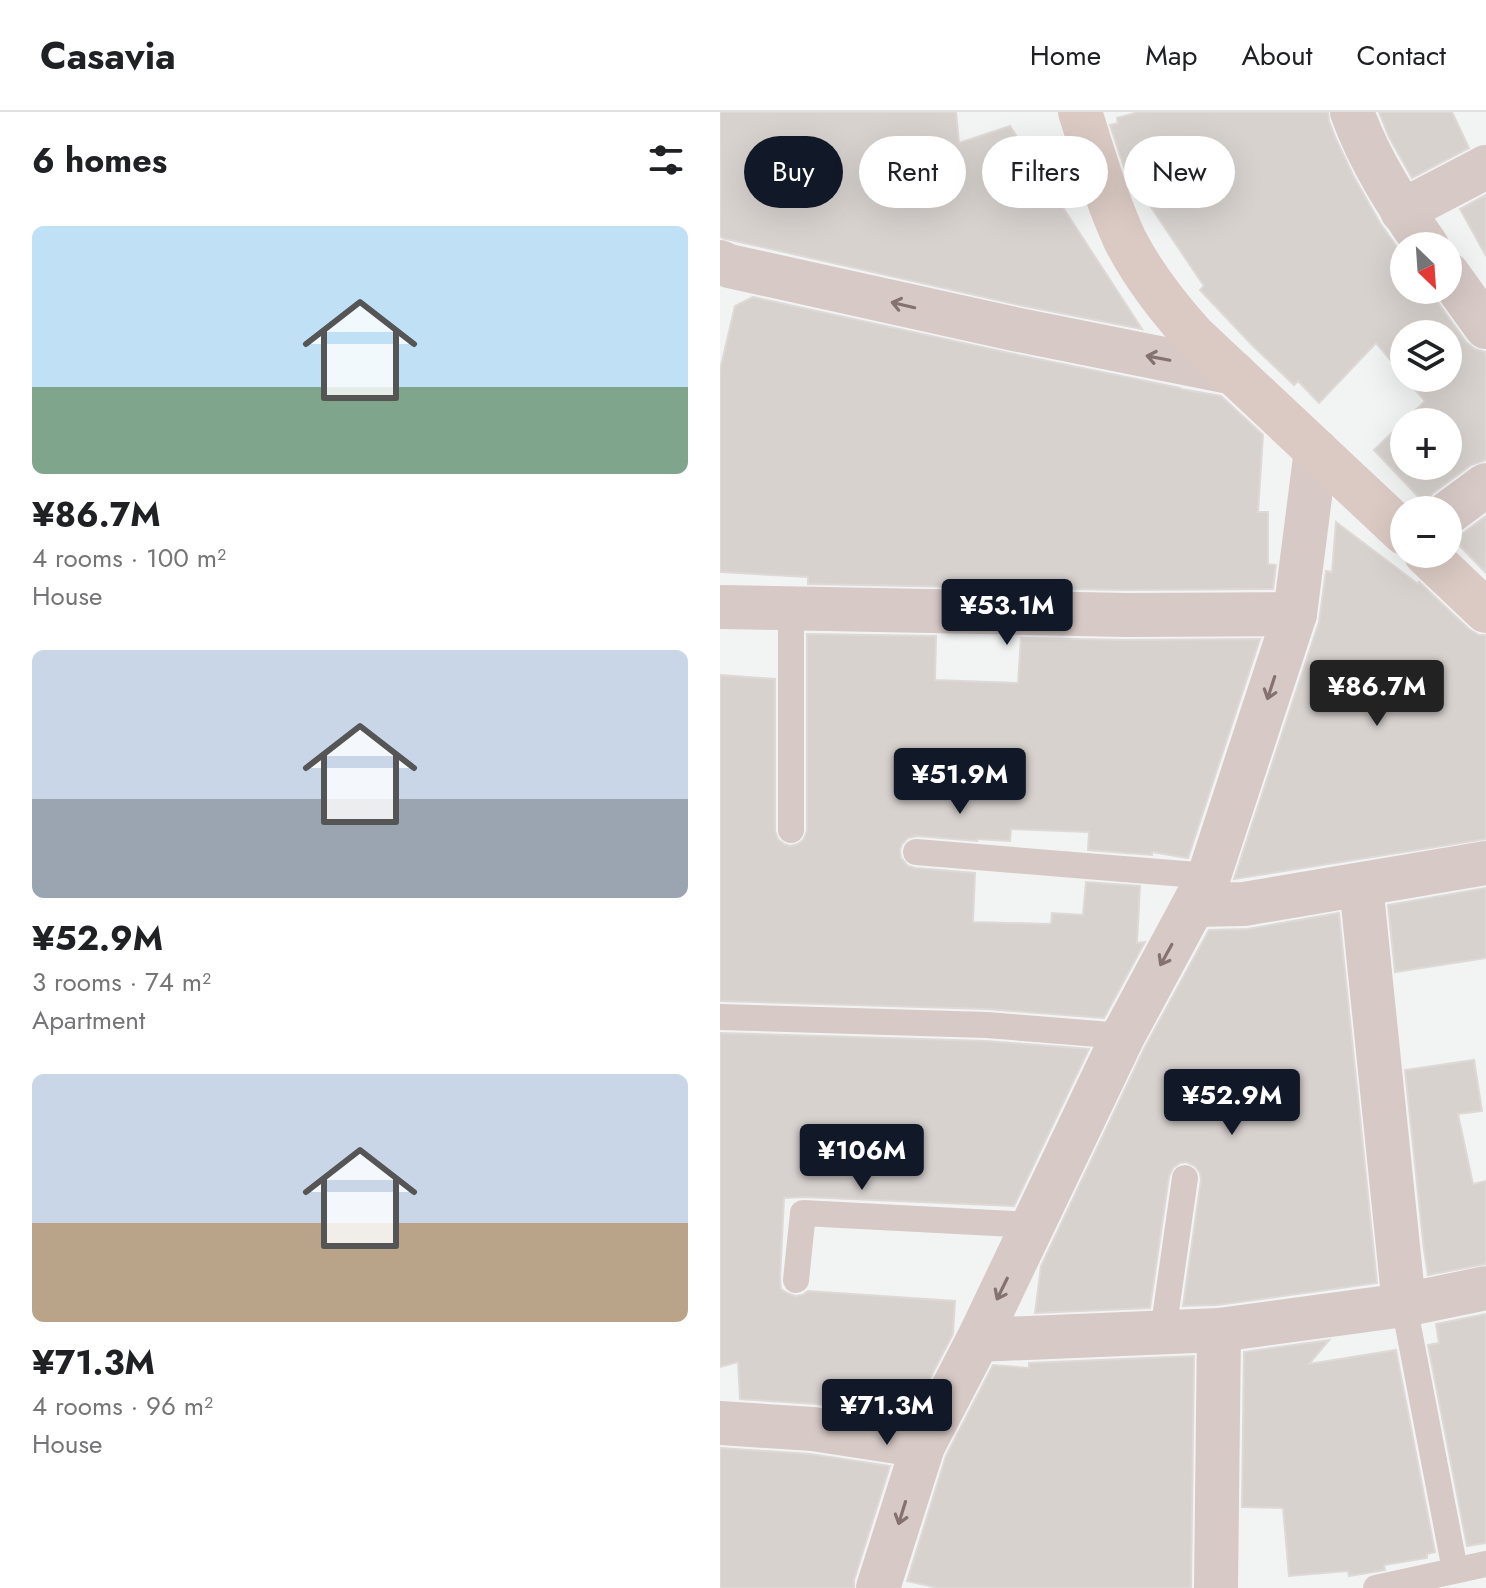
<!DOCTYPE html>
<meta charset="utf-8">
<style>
body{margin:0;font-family:Jost,sans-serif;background:#f2f2f2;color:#202124;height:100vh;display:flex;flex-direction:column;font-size:30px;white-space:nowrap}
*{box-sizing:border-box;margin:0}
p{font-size:26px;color:#757577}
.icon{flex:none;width:44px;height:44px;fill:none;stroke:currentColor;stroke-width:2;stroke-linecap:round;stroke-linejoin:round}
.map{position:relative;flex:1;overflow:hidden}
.panel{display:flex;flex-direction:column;background:#fff;width:720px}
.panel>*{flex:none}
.banner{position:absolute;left:24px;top:24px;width:622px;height:72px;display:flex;gap:16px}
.needle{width:52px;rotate:155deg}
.tools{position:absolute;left:670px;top:120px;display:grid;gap:16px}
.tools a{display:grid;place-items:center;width:72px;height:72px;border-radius:50%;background:#fff;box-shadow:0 8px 32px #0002;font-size:40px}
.price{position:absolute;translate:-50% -68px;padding:0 18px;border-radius:8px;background:#111827;color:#fff;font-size:26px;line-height:52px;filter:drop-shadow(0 2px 4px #0008)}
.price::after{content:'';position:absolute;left:50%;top:48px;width:24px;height:18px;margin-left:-12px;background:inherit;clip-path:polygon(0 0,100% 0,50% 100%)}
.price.on{background:#222;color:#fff}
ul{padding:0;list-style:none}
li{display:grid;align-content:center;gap:16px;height:424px;padding:0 32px}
li span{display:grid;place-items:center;height:248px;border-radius:12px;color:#555}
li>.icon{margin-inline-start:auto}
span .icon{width:144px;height:144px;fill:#fffc;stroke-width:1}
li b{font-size:34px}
h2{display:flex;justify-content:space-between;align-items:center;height:96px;padding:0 32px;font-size:34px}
.pill{padding:0 28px;border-radius:36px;background:#fff;box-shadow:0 8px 32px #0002;font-size:28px;line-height:72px}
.pill.on{background:#111827;color:#fff}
header{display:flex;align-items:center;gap:48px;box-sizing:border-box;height:112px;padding:0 40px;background:#fff;border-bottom:2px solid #e0e0e0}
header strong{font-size:38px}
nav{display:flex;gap:44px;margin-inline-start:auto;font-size:28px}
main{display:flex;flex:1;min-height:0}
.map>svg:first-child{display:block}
.building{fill:#d7d2ce;stroke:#ded9d6;stroke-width:2;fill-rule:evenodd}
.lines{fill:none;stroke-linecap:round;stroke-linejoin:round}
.lane{stroke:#d7c9c6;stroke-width:26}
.street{stroke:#d7c9c6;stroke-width:44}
.secondary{stroke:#dbcac4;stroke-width:44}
.oneway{stroke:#84726e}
</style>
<header>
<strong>Casavia</strong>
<nav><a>Home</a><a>Map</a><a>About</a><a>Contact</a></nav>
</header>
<main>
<section class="panel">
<h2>6 homes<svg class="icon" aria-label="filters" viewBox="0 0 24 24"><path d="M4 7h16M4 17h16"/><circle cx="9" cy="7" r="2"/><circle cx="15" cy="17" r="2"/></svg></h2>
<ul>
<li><span style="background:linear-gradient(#bfe0f5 65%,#7fa58c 0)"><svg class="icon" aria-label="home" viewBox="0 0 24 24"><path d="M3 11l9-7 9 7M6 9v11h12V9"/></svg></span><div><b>¥86.7M</b><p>4 rooms · 100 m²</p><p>House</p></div></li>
<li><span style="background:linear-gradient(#c9d6e8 60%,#9aa5b1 0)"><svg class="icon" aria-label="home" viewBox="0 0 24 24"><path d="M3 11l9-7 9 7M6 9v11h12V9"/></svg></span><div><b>¥52.9M</b><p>3 rooms · 74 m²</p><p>Apartment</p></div></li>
<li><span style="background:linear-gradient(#c9d6e8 60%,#b9a48a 0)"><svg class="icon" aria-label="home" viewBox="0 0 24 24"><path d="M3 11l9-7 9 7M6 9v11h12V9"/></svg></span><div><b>¥71.3M</b><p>4 rooms · 96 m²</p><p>House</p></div></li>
</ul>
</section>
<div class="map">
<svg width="766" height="1476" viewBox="0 0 766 1476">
<rect width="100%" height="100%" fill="#f2f4f4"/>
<g class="building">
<path d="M0,0h236l3,31 51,-17 132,203 -123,-24 -297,-67 -2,-3z"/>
<path d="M419,0h189l1,9 7,18 18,38 26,46 24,34v33h25l37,52 9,7 11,3v108l-15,5 -38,28 -8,11 -51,-54 51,-49 -20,-23h43v-44h-44v42l-28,-33 -57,60 -21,-22 -4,4 -42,-40 -52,-55 4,-4 -80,-119 -14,-42 8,-2 -1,-5zM684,310h44v44h-44z"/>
<path d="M659,0h73l17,36 -57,30 -23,-41z"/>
<path d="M766,83v61l-26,-47z"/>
<path d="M33,185l256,56 171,35 1,1 40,7 42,39 -5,77h10v52l8,1 -3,24 -146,1 -319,-6v-7l-88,-5v-202l15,-64z"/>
<path d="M766,404v57l-34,-35 11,-5z"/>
<path d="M616,410l82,62 1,-2 50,47 10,6h7v204l-252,40 85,-257 7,-51 6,1z"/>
<path d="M87,522l129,2 -1,44 83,3 3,-45 105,2 134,-1 -72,219 -36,-6v3l-64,-5 1,-18 -78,-3 -1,12 -33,-2v2l-60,-5 -9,2 -6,6 -2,6 1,8 7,8 7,2 60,5 -2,49 78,2 1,-11 31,2 3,-33 54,4 -3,57 8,-1 -41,76 -117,-9 -267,-8v-326l55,4v152l3,8 6,5 6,2 8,-2 6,-5 3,-9z"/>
<path d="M766,776v70l-91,14 -7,-67z"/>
<path d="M619,801l38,370 -160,22 -34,1 18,-126 -1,-7 -5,-7 -9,-4 -6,1 -7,5 -4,8 -19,132 -115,5 6,-47 104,-219 64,-117 39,-1z"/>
<path d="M0,921l266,8 103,8 -75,157 -210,-9 -20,1 -4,81 1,10 6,4 8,3 7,-1 6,-4 147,10 -2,33 -44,85 -92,-15 -77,-5 -2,-37 -18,5z"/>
<path d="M754,948l8,51 -24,3 15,70 13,-3v83l-58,11 -4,-25 -19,-180z"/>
<path d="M766,1202v229l-19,3 -39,-201 11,-2 -3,-19z"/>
<path d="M609,1228l-20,24 87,-14 39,202 -8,2v4l-43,7 1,5 -36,6 -1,-5 -59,5 -6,-68 -41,-1 2,-155z"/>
<path d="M474,1244l-3,232h-253l-31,-7 39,-125 47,-91 36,3v-5z"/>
<path d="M0,1336l90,6 80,12 -36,114v8h-134z"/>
</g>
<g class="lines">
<g class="lane">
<path d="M71,718v-221"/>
<path d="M196,740l293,24"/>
<path d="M0,905l267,8 136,11"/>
<path d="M76,1168l7,-67 230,12"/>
<path d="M684,1193l51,265"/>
<path d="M443,1220l22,-154"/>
<path d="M656,1476l110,-24"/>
</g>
<g class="street">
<path d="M632,0c17,48 46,93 75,134"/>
<path d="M682,99l84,-44"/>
<path d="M0,150l9,4 285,63 220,44"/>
<path d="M728,162l38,53"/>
<path d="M728,401l38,-28"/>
<path d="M0,495l407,8 168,-1"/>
<path d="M641,773l43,420"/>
<path d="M474,793l50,-1 242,-41"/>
<path d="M258,1228l241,-10 185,-25 82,-17"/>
<path d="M0,1311l93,6 110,17"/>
<path d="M158,1476l45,-142 55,-106 145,-304 86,-160 86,-262 21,-164"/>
<path d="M496,1476l3,-258"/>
</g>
<g class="secondary">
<path d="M360,0c14,43 26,87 45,128 18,35 42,66 68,95l211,198"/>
<path d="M706,442l60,57"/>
</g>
</g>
<defs><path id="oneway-shaft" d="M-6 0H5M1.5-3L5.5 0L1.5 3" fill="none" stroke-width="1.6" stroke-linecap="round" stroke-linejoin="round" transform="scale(2)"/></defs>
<g class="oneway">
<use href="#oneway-shaft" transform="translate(183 193) rotate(-167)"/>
<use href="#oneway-shaft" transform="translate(438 246) rotate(-169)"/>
<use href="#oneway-shaft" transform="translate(551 576) rotate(108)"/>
<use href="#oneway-shaft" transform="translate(446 843) rotate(119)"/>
<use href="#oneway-shaft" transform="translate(282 1177) rotate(116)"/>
<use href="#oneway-shaft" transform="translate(182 1401) rotate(107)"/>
</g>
</svg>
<div class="tools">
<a><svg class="needle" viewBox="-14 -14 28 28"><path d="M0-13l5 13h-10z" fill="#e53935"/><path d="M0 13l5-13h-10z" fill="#757577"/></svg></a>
<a><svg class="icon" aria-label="layers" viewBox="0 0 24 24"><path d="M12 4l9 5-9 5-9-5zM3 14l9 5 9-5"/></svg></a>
<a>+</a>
<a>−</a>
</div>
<b class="price" style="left:287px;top:535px">¥53.1M</b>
<b class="price on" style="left:657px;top:616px">¥86.7M</b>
<b class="price" style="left:240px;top:704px">¥51.9M</b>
<b class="price" style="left:512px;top:1025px">¥52.9M</b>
<b class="price" style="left:142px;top:1080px">¥106M</b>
<b class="price" style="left:167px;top:1335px">¥71.3M</b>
<div class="banner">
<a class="pill on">Buy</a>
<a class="pill">Rent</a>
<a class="pill">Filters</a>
<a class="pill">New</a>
</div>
</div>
</main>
